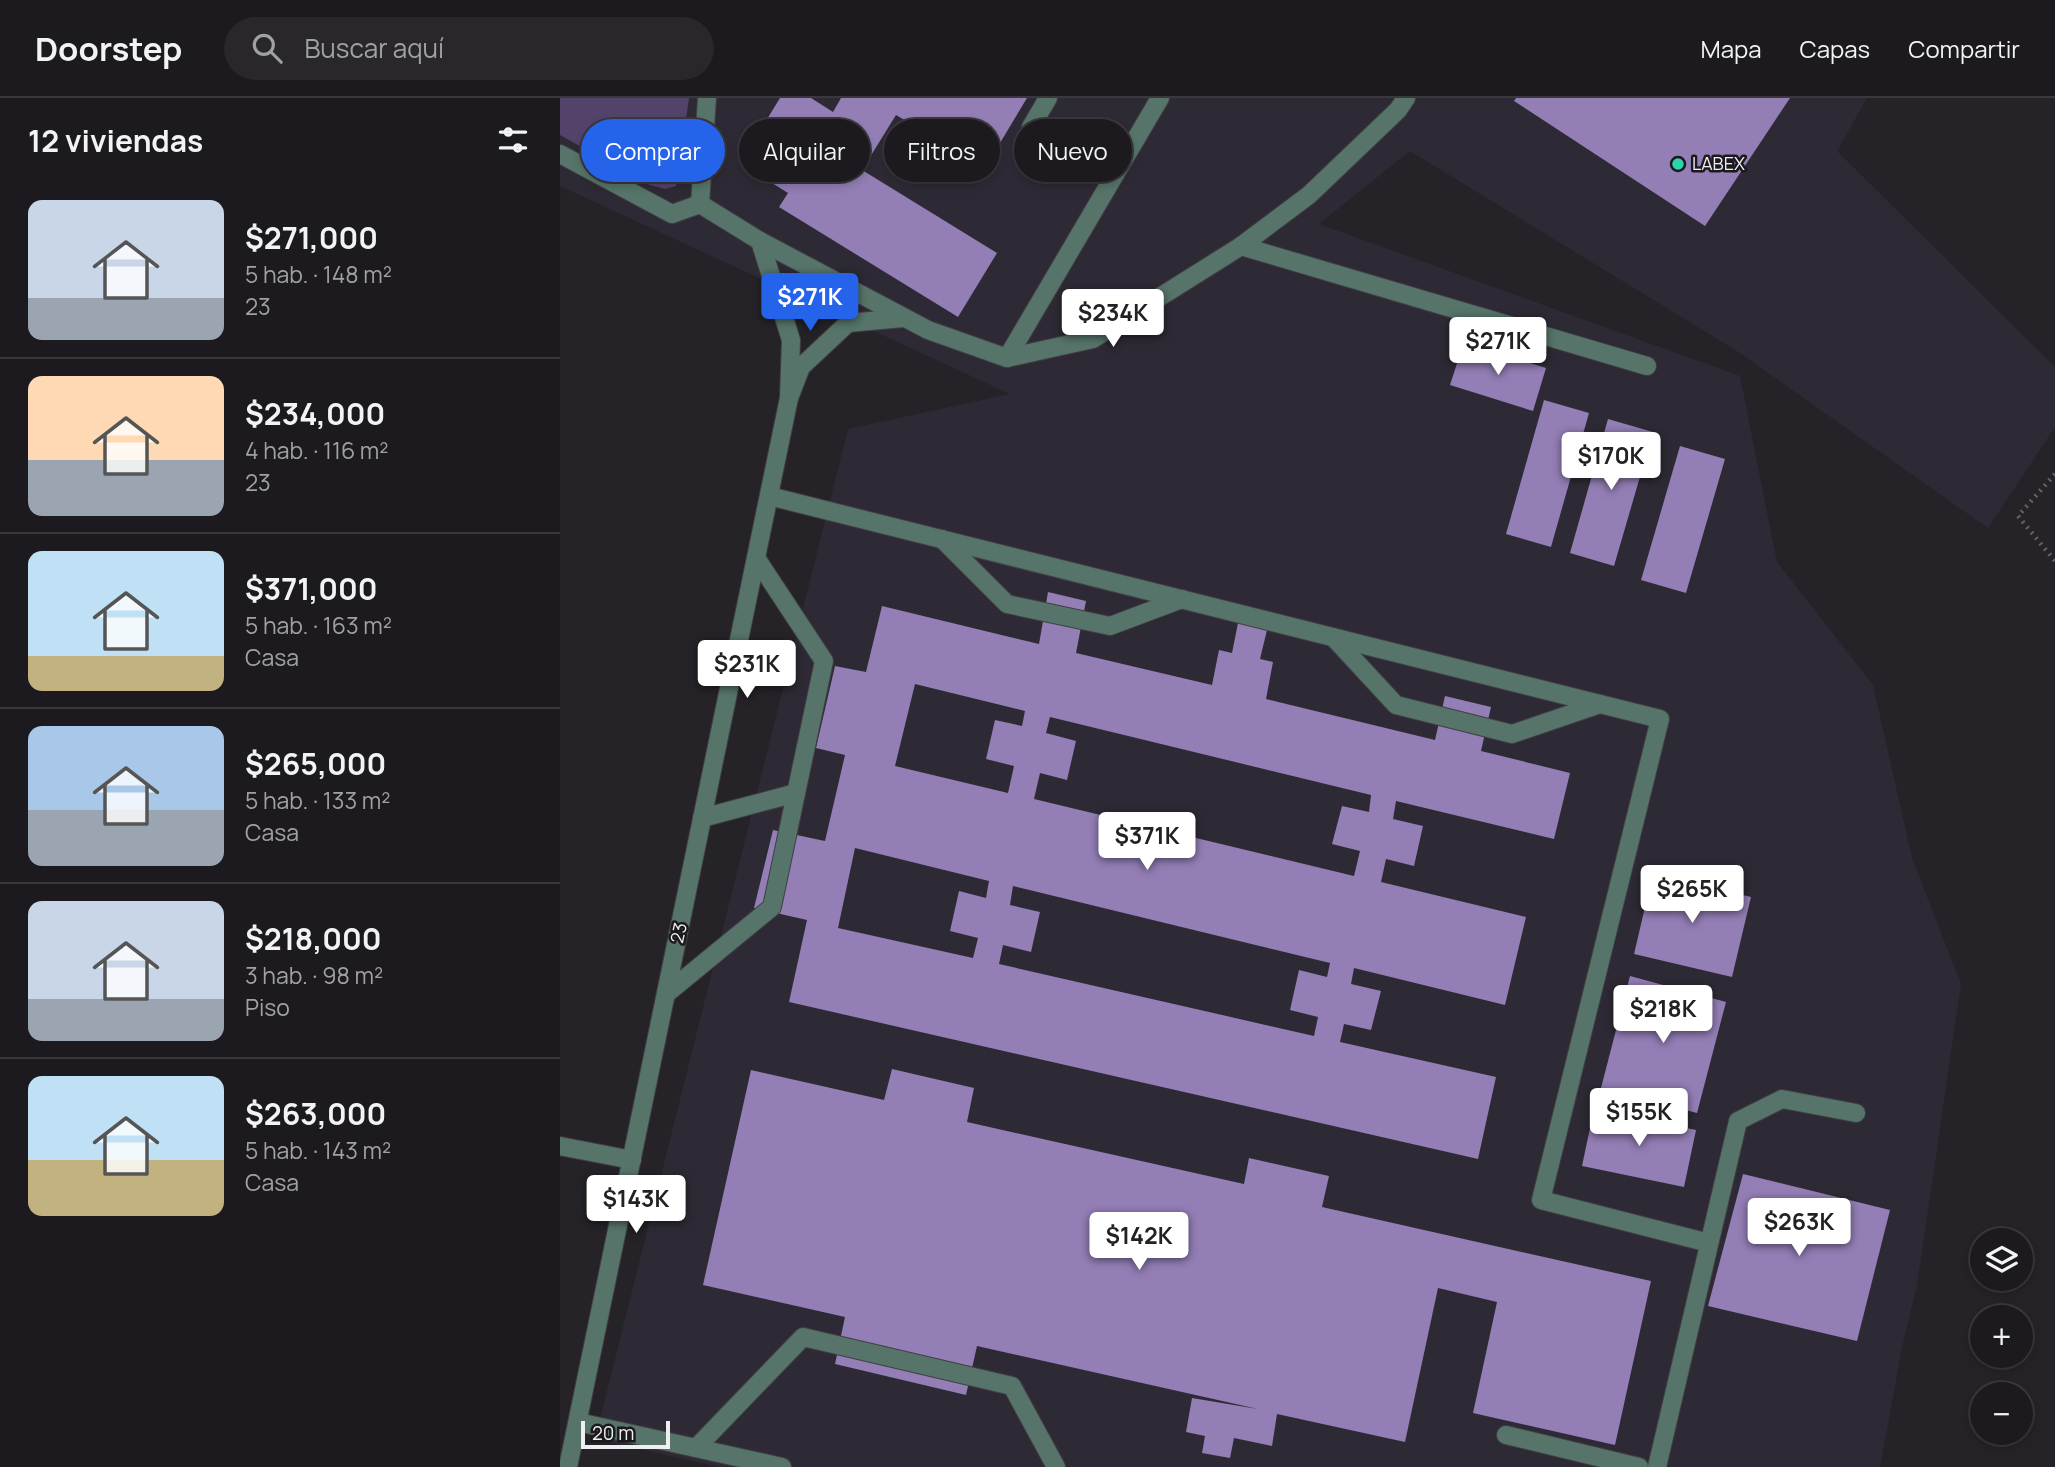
<!DOCTYPE html>
<html lang="es">
<meta charset="utf-8">
<style>
body{margin:0;font-family:Manrope,sans-serif;background:#29272b;color:#f1f3f6;height:100vh;display:flex;flex-direction:column;font-size:26px;white-space:nowrap}
*{box-sizing:border-box;margin:0}
p{font-size:23px;color:#a0a1a4}
.icon{flex:none;width:38px;height:38px;fill:none;stroke:currentColor;stroke-width:2;stroke-linecap:round;stroke-linejoin:round}
.map{position:relative;flex:1;overflow:hidden}
.drawer{display:flex;flex-direction:column;background:#1c1a1e;width:560px}
.drawer>*{flex:none}
.hud{position:absolute;left:21px;top:21px;width:665px;height:63px;display:flex;gap:14px}
.buttons{position:absolute;left:1410px;top:1130px;display:grid;gap:14px}
.buttons a{display:grid;place-items:center;width:63px;height:63px;border-radius:50%;background:#1c1a1e;box-shadow:0 4px 10px #0003,0 0 0 2px #3a383c;font-size:35px}
.scale{position:absolute;left:21px;bottom:18px;width:89px;box-sizing:border-box;padding-left:7px;border:4px solid #efeef1;border-top:0;font-size:19px;line-height:24px;white-space:nowrap;color:#efeef1;-webkit-text-stroke:5px #1b191e;paint-order:stroke}
.price{position:absolute;translate:-50% -60px;padding:0 16px;border-radius:7px;background:#fff;color:#222;font-size:23px;line-height:46px;filter:drop-shadow(0 2px 4px #0008)}
.price::after{content:'';position:absolute;left:50%;top:42px;width:21px;height:16px;margin-left:-10px;background:inherit;clip-path:polygon(0 0,100% 0,50% 100%)}
.price.active{background:#2563eb;color:#fff}
ul{padding:0;list-style:none}
li{display:flex;align-items:center;gap:21px;height:175px;padding:0 28px}
li+li{border-top:2px solid #3a383c}
li span{display:grid;place-items:center;flex:none;width:196px;height:140px;border-radius:14px;color:#555}
li>.icon{margin-inline-start:auto}
span .icon{width:84px;height:84px;fill:#fffc;stroke-width:1}
li b{font-size:30px}
h2{display:flex;justify-content:space-between;align-items:center;height:84px;padding:0 28px;font-size:30px}
.chip{padding:0 24px;border-radius:32px;background:#1c1a1e;box-shadow:0 4px 10px #0003,0 0 0 2px #3a383c;font-size:24px;line-height:63px}
.chip.active{background:#2563eb;color:#fff}
header{display:flex;align-items:center;gap:42px;box-sizing:border-box;height:98px;padding:0 35px;background:#1c1a1e;border-bottom:2px solid #3a383c}
header strong{font-size:33px}
nav{display:flex;gap:38px;margin-inline-start:auto;font-size:24px}
.search{width:490px;height:63px;background:#29272b;display:flex;align-items:center;gap:18px;box-sizing:border-box;padding:0 24px;border-radius:38px;color:#a0a1a4;font-size:26px}
main{display:flex;flex:1;min-height:0}
.map>svg:first-child{display:block}
.built{fill:#2e2a35}
.green{fill:#53436a}
.building{fill:#937eb5;fill-rule:evenodd}
.lines{fill:none;stroke-linecap:round;stroke-linejoin:round}
.minor-casing{stroke:#413f44;stroke-width:20}
.path{stroke:#626165;stroke-width:4.5;stroke-dasharray:2 5;stroke-linecap:butt}
.minor{stroke:#567469;stroke-width:18}
.poi-dot{fill:#2dd4ab;stroke:#1b191e;stroke-width:2.5}
.labels{text-anchor:middle;stroke-width:5;stroke-linejoin:round;paint-order:stroke}
.poi-label{font-size:18px;fill:#efeef1;stroke:#1b191e;text-anchor:start}
.street-label{font-size:18px;fill:#efeef1;stroke:#1b191e}
</style>
<header>
<strong>Doorstep</strong>
<div class="search"><svg class="icon" aria-label="search" viewBox="0 0 24 24"><circle cx="10" cy="10" r="6"/><path d="M15 15l6 6"/></svg>Buscar aquí</div>
<nav><a>Mapa</a><a>Capas</a><a>Compartir</a></nav>
</header>
<main>
<section class="drawer">
<h2>12 viviendas<svg class="icon" aria-label="filters" viewBox="0 0 24 24"><path d="M4 7h16M4 17h16"/><circle cx="9" cy="7" r="2"/><circle cx="15" cy="17" r="2"/></svg></h2>
<ul>
<li><span style="background:linear-gradient(#c9d6e8 70%,#9aa5b1 0)"><svg class="icon" aria-label="home" viewBox="0 0 24 24"><path d="M3 11l9-7 9 7M6 9v11h12V9"/></svg></span><div><b>$271,000</b><p>5 hab. · 148 m²</p><p>23</p></div></li>
<li><span style="background:linear-gradient(#ffd9b3 60%,#9aa5b1 0)"><svg class="icon" aria-label="home" viewBox="0 0 24 24"><path d="M3 11l9-7 9 7M6 9v11h12V9"/></svg></span><div><b>$234,000</b><p>4 hab. · 116 m²</p><p>23</p></div></li>
<li><span style="background:linear-gradient(#bfe0f5 75%,#c2b280 0)"><svg class="icon" aria-label="home" viewBox="0 0 24 24"><path d="M3 11l9-7 9 7M6 9v11h12V9"/></svg></span><div><b>$371,000</b><p>5 hab. · 163 m²</p><p>Casa</p></div></li>
<li><span style="background:linear-gradient(#a9c7e8 60%,#9aa5b1 0)"><svg class="icon" aria-label="home" viewBox="0 0 24 24"><path d="M3 11l9-7 9 7M6 9v11h12V9"/></svg></span><div><b>$265,000</b><p>5 hab. · 133 m²</p><p>Casa</p></div></li>
<li><span style="background:linear-gradient(#c9d6e8 70%,#9aa5b1 0)"><svg class="icon" aria-label="home" viewBox="0 0 24 24"><path d="M3 11l9-7 9 7M6 9v11h12V9"/></svg></span><div><b>$218,000</b><p>3 hab. · 98 m²</p><p>Piso</p></div></li>
<li><span style="background:linear-gradient(#bfe0f5 60%,#c2b280 0)"><svg class="icon" aria-label="home" viewBox="0 0 24 24"><path d="M3 11l9-7 9 7M6 9v11h12V9"/></svg></span><div><b>$263,000</b><p>5 hab. · 143 m²</p><p>Casa</p></div></li>
</ul>
</section>
<div class="map">
<svg width="1495" height="1369" viewBox="0 0 1495 1369">
<rect width="100%" height="100%" fill="#252328"/>
<path class="built" d="M0,0h1307l-30,53 218,216v60l-67,101 -251,-177 -327,-200 -91,73 421,152 37,186 96,123 39,173 49,126 -44,301 -15,62 -22,120h-1161l-124,-28 253,-1010 162,-35 -450,-208z"/>
<path class="green" d="M0,0h129l-13,88 -11,3 -15,-4 -90,-50z"/>
<g class="building">
<path d="M220,0h31l22,14 8,-14h186l-42,70 -89,-53 -34,55 135,83 -39,64 -179,-110 9,-14 -48,-30z"/>
<path d="M956,0h274l-85,128 -191,-125z"/>
<path d="M904,244l82,26 -13,43 -83,-26z"/>
<path d="M984,302l45,13 -38,134 -45,-13z"/>
<path d="M1048,321l45,13 -39,134 -44,-13z"/>
<path d="M1120,348l45,13 -39,134 -45,-13z"/>
<path d="M488,494l38,9 -10,52 136,32 7,-35 13,3 6,-30 29,7 -7,29 13,3 -7,37 169,41 10,-44 46,11 -10,44 89,22 -16,66 -158,-38 -3,18 30,7 -9,40 -28,-7 -5,23 145,35 -21,88 -151,-37 -3,16 30,7 -10,39 -27,-6 -4,18 156,35 -18,82 -689,-157 18,-82 -53,-12 19,-78 52,11 20,-86 -29,-7 19,-82 31,6 16,-66 157,38zM355,586l110,27 -3,15 -27,-6 -9,39 28,7 -6,27 -113,-27zM490,619l321,78 -2,17 -27,-6 -10,38 28,7 -6,25 -320,-77 6,-26 27,7 9,-39 -30,-8zM295,750l134,33 -3,17 -27,-7 -9,40 28,7 -5,20 -135,-30zM453,788l317,77 -3,14 -28,-7 -9,40 28,7 -4,19 -315,-72 4,-19 28,7 9,-40 -30,-7z"/>
<path d="M1093,775l98,24 -19,80 -98,-23z"/>
<path d="M1070,878l96,26 -29,111 -96,-25z"/>
<path d="M332,971l82,19 -7,34 277,62 5,-26 80,18 -7,31 329,74 -36,164 -142,-32 24,-111 -59,-14 -33,154 -128,-28 -5,32 -38,-8 -4,20 -28,-5 3,-17 -19,-4 6,-34 66,11 -281,-63 -11,49 -131,-31 10,-47 -142,-32 48,-215 133,30z"/>
<path d="M1034,1011l102,21 -12,57 -102,-21z"/>
<path d="M1183,1076l147,36 -33,131 -149,-35z"/>
</g>
<g class="lines">
<g class="minor-casing">
<g id="minor">
<path d="M488,0l-17,29 83,49"/>
<path d="M0,56l112,60 28,-10"/>
<path d="M140,106l60,37 168,89 79,28 86,-19 148,-93 68,-51 89,-85 8,-12"/>
<path d="M140,106l7,-106"/>
<path d="M200,143l31,99 -2,58 12,-31 47,-44 55,-5"/>
<path d="M681,148l406,120"/>
<path d="M447,260l153,-260"/>
<path d="M209,398l891,223 -119,481 168,43"/>
<path d="M382,441l65,65 103,22 72,-27"/>
<path d="M773,539l63,68 116,29 88,-30"/>
<path d="M142,720l94,-25"/>
<path d="M106,896l106,-87 52,-246 -68,-103"/>
<path d="M0,1048l72,14"/>
<path d="M18,1324l204,45"/>
<path d="M946,1337l133,32"/>
<path d="M136,1350l107,-111 209,49 44,81"/>
<path d="M8,1369l221,-1069"/>
<path d="M1097,1369l81,-346 44,-22 74,14"/>
</g>
</g>
<path class="path" d="M1495,376l-37,42 37,45"/>
<use href="#minor" class="minor"/>
</g>
<circle class="poi-dot" cx="1118" cy="66" r="7"/>
<g class="labels">
<g class="poi-label">
<text x="1132" y="72">LABEX</text>
</g>
<g class="street-label">
<text transform="translate(119 835) rotate(-78)" y="6">23</text>
</g>
</g>
</svg>
<div class="buttons">
<a><svg class="icon" aria-label="layers" viewBox="0 0 24 24"><path d="M12 4l9 5-9 5-9-5zM3 14l9 5 9-5"/></svg></a>
<a>+</a>
<a>−</a>
</div>
<div class="scale">20 m</div>
<b class="price active" style="left:250px;top:235px">$271K</b>
<b class="price" style="left:553px;top:251px">$234K</b>
<b class="price" style="left:938px;top:279px">$271K</b>
<b class="price" style="left:1051px;top:394px">$170K</b>
<b class="price" style="left:187px;top:602px">$231K</b>
<b class="price" style="left:587px;top:774px">$371K</b>
<b class="price" style="left:1132px;top:827px">$265K</b>
<b class="price" style="left:1103px;top:947px">$218K</b>
<b class="price" style="left:1079px;top:1050px">$155K</b>
<b class="price" style="left:76px;top:1137px">$143K</b>
<b class="price" style="left:1239px;top:1160px">$263K</b>
<b class="price" style="left:579px;top:1174px">$142K</b>
<div class="hud">
<a class="chip active">Comprar</a>
<a class="chip">Alquilar</a>
<a class="chip">Filtros</a>
<a class="chip">Nuevo</a>
</div>
</div>
</main>
